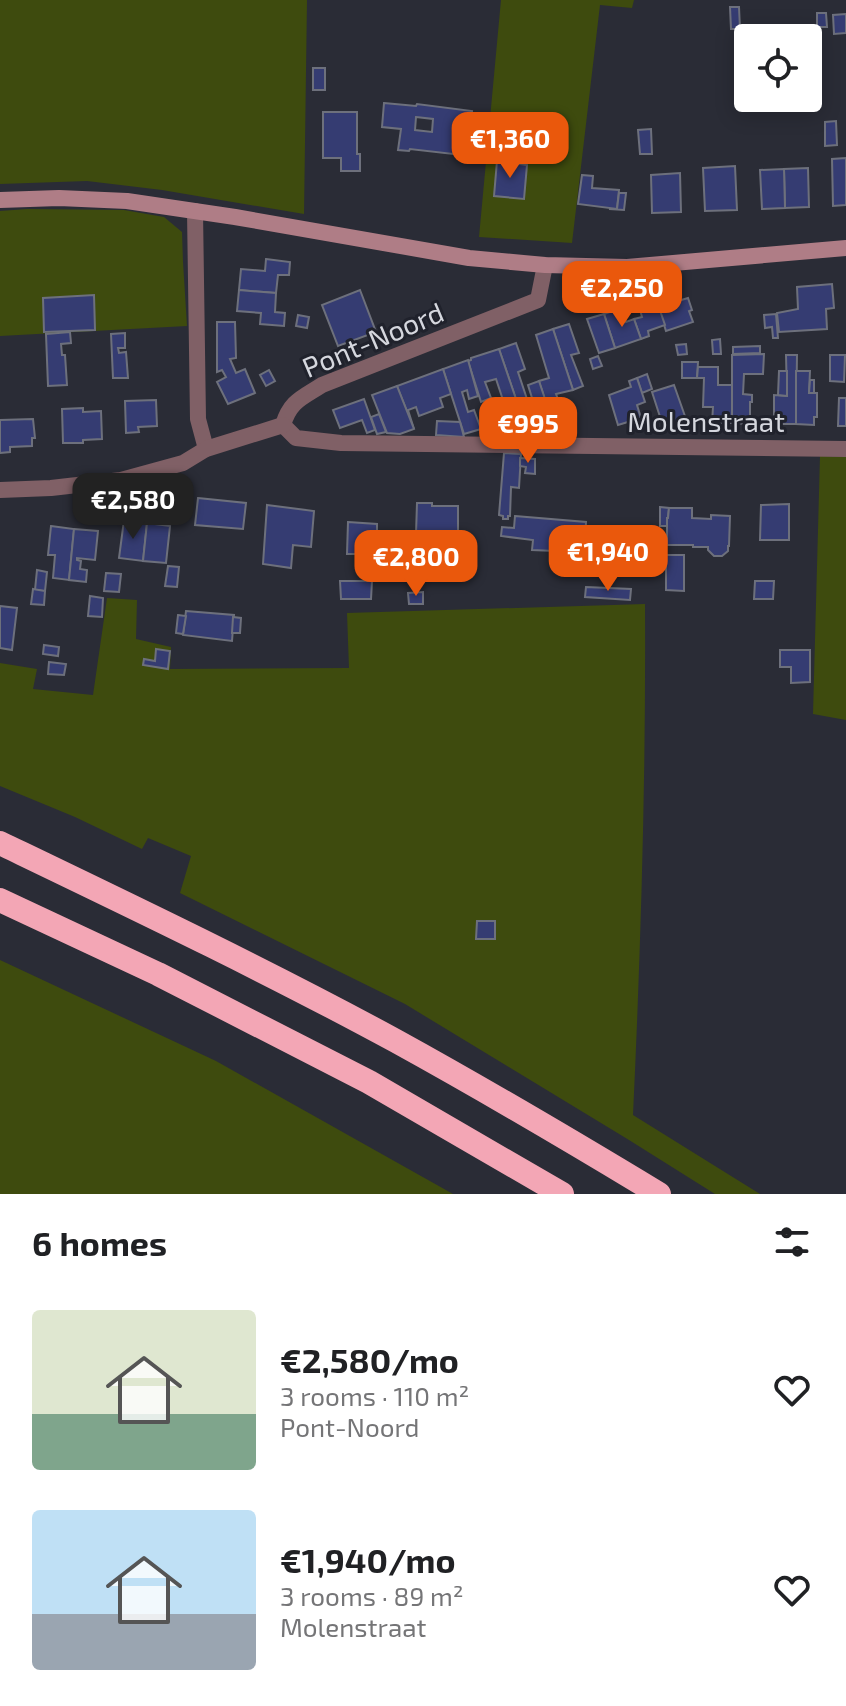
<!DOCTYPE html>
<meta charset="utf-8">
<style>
body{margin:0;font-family:"Exo 2",sans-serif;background:#f6f6f6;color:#202124;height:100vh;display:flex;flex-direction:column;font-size:30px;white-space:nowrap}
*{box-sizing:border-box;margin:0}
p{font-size:26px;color:#757577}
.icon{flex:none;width:44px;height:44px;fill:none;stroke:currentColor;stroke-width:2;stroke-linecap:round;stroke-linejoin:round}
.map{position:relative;height:1194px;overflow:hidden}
.panel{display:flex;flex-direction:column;background:#fff;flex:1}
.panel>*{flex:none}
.fabs{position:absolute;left:734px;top:24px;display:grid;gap:16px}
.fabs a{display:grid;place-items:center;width:88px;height:88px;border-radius:8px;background:#fff;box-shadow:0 4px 20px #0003;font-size:40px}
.price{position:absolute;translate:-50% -68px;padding:0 18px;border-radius:16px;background:#ea580c;color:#fff;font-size:26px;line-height:52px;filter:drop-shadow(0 2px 4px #0008)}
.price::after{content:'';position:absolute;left:50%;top:48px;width:24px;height:18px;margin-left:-12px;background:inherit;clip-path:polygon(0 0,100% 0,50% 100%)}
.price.on{background:#222;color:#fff}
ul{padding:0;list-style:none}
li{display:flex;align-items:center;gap:24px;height:200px;padding:0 32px}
li span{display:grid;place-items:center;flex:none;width:224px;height:160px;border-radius:8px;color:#555}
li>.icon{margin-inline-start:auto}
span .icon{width:96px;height:96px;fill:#fffc;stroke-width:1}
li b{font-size:34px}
h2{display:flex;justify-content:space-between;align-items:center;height:96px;padding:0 32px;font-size:34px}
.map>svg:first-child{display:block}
.green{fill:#3e4b0e}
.building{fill:#353c72;stroke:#6d707c;stroke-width:2;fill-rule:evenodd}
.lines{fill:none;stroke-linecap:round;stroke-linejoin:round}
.street{stroke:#806066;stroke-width:16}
.secondary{stroke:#af7d86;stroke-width:16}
.highway{stroke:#f3a6b5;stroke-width:24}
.labels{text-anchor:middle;stroke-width:6;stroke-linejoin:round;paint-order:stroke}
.street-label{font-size:28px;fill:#d5d7de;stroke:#20222c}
</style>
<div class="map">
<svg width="846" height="1194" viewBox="0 0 846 1194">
<rect width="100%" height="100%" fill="#2a2c36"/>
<g class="green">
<path d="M0,0h307l-3,214 -142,-24 -75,-9 -87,3z"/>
<path d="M501,0h133l-2,8 -32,-3 -28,238 -93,-6z"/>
<path d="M27,209l97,1 40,7 18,15 1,30 4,64 -187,10v-125z"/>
<path d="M820,456l26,1v263l-33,-6z"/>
<path d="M107,598l30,2 -1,39 35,8 -1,22 179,-1 -2,-55 298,-9c1,170 -4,341 -12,511l127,79h-45l-86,-54 -224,-136 -225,-111 11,-37 -43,-18 -6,11 -67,-32 -75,-31v-123l37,6 -4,20 60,6z"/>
<path d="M0,960l216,101 237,133h-453z"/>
</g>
<g class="building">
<path d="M730,7h9l1,22h-9z"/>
<path d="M817,13h9l1,14h-10z"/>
<path d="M846,14v19l-12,1 -1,-19z"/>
<rect x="313" y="68" width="12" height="22"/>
<path d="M384,103l32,3 1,-2 55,7 -4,32 -13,-2 -2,13 -43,-5 -1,2 -11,-1 3,-21 -19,-2zM416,117l17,2 -1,13 -17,-2z"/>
<path d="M323,112h34v42h3v17h-19v-13h-18z"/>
<path d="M836,121l1,24 -12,1v-24z"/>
<path d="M651,129l1,25h-12l-2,-24z"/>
<path d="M490,147l9,1 -2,11 -8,-1z"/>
<path d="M846,158v47l-13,1 -1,-47z"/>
<path d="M497,161l30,4 -3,34 -30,-3z"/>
<path d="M735,166l2,44 -32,1 -2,-43z"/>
<path d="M808,168l1,39 -24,1 -1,-39z"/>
<path d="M784,169l1,39 -23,1 -2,-39z"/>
<path d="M680,173l1,39 -29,1 -1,-38z"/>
<path d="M582,175l11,1 -1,12 27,2 -2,19 -39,-5z"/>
<path d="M619,193h7l-2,17 -15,-1h8z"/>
<path d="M266,259l24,3 -1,13h-11l-2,18 -37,-3 2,-21 24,2z"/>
<path d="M832,284l2,24 -8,1 1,20 -48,3 -2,-19 21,-4 -1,-22z"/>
<path d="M239,290l37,3 -1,19 10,1 -1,13 -24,-2 1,-11 -24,-2z"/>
<path d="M360,290l16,42 -38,14 -16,-41z"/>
<path d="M668,292l3,11 17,-5 4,12 -3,1 4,11 -27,9 -11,-35z"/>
<path d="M94,295l1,35 -51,2 -1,-34z"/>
<path d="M655,296l10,29 -17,6 1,5 -8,3 -7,-20 8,-2 -4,-15z"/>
<path d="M621,308l5,14 8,-3 7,20 -26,9 -11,-34z"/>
<path d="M604,314l11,34 -16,5 -12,-34z"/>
<path d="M776,314l2,24h-5l-1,-11 -7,1 -1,-13z"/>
<path d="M298,315l11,2 -2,11 -11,-2z"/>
<path d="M217,322h18l1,36 -6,1 6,14 9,-4 10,24 -27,11 -11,-22 9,-5 -4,-7 -5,2z"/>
<path d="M569,324l10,29 -8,2 12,31 -10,4 -20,-61z"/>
<path d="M553,329l20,61 -17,4 3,8 -12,4 -8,-25 10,-3 -13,-43z"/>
<path d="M70,332l1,11 -10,1 1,11h3l2,30 -19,1 -2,-52z"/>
<path d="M125,333v15h-7l1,5 7,-1 2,26h-15l-2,-44z"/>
<path d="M720,339l1,15h-8l-1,-14z"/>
<path d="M516,343l9,26 -7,3 9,27 -10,3 -18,-53z"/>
<path d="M686,344l1,10 -9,1 -2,-10z"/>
<path d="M760,346v7l-27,1v-7z"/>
<path d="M499,349l18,53 -12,4 -9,-27 -11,3 6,16 -10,4 -13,-41 3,-1v-2z"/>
<path d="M764,354l-1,20h-19l-1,20 9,1v7h-2v22l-18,-1v-68z"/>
<path d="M786,355h11l-1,69h-22v-29l13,1z"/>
<path d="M830,355h15l-1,27 -14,-1z"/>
<path d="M598,356l4,10 -9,3 -3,-10z"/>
<path d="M468,360l10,36 -9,3 -2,-9 -5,2 6,20 6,-2 7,19 -17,5 -21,-65z"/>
<path d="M682,362h16l-1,16h-15z"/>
<path d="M698,367h20v18h14v38h-20l1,-16h-10l1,-29h-7z"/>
<path d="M443,369l8,25 -11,4 3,9 -24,9 -3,-9 -8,3 6,19 -17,-43z"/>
<path d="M269,370l6,11 -9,5 -6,-11z"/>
<path d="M779,371h8v25l-9,-1z"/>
<path d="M796,371h14l-1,22h8v24h-3v8l-18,-1z"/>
<path d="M647,374l5,15 -10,4 -5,-15z"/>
<path d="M637,378l8,24 -8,3 4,13 -23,7 -9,-30 22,-8 -2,-6z"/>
<path d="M810,380h4v13h-5z"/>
<path d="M539,381l7,21 -10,3 -1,-5 -2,1 -5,-16z"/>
<path d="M674,385l12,34 -23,7 -11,-34z"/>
<path d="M397,386l17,43 -14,5 -13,-1 -15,-38z"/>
<path d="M839,398h7v28h-8z"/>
<path d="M364,399l11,31 -8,3 -5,-13 -22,8 -7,-18z"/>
<path d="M156,400l1,26 -19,1 1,5 -13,1 -1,-32z"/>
<path d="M83,408v4l18,-1 1,28 -19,1v3h-20l-1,-34z"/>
<path d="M379,414l7,18 -9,2 -6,-17z"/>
<path d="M33,419l2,19h-3v8l-22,1v5l-10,1v-33z"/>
<path d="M437,421l23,1 4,15 -28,-2z"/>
<path d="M504,453l17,1 -2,34 -8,-1 -1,29h-2v3h-5v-3l-4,-1z"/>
<path d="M520,458l15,1v15l-10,-1 1,-6 -6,-1z"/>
<path d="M198,498l48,5 -3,26 -48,-4z"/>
<path d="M417,503h15v3h26v28h-42z"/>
<path d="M789,504v36h-29l1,-35z"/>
<path d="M267,505l47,6 -3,36 -18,-2 -2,23 -28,-4z"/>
<path d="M660,507l9,1 -2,18h-7z"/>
<path d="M669,508h23v10l19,1v-4l19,1 -1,30h-1v5l-6,5h-8l-6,-6v-3h-15v-2h-26v-27h1z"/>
<path d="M515,516l71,6 -1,22 -29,-3 -1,10 -23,-1 1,-10 -32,-4 1,-9 12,1z"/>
<path d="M124,520l23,3 -4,38 -24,-3z"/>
<path d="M348,522l29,2v13h4v19h-14v-2h-20z"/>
<path d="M147,523l23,3 -4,37 -23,-2z"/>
<path d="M51,526l23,3 -5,51 -16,-2 2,-23h-7z"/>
<path d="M74,529l24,2 -3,29 -18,-2v2l4,1 -1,8 7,1 -1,12 -17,-2z"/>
<path d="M666,555h18v36l-18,-1z"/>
<path d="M168,566l11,1 -2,20 -12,-1z"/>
<path d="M37,570l10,2 -2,19 -10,-1z"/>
<path d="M106,573l15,1 -2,18 -15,-1z"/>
<path d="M340,581h32l-1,18h-30z"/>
<path d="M755,581h19l-1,18h-19z"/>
<path d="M586,587l45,2 -1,11 -45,-3z"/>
<path d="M33,589l12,2 -1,14 -13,-1z"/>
<path d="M423,592v12h-14l-1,-11z"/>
<path d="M90,596l13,2 -1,19 -14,-1z"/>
<path d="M0,606l17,2 -5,42 -12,-2z"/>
<path d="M186,611l48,4 -2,26 -49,-6z"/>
<path d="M178,615l8,1 -3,18 -7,-1z"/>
<path d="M233,617l8,1 -1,15h-8z"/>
<path d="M44,645l15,2 -1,9 -15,-2z"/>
<path d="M156,649l14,2 -2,18 -25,-4 1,-6 11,2z"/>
<path d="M780,650h30v32l-19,1v-16h-11z"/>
<path d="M49,662l17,2 -2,11 -16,-1z"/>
<path d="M477,921h18v18h-19z"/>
</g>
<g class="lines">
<g class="street">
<path d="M195,211l3,208 8,30"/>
<path d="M283,425l13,13 45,5 505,6"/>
<path d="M283,425c7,-24 19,-27 39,-40l216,-85 7,-35"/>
<path d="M0,490l51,-2 70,-8 62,-17 23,-14 77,-24"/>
</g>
<path class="secondary" d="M0,200l59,-2 68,3 108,16 234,41 76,7 82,2 219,-19"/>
<g class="highway">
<path d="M0,843c133,64 267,128 396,198 89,49 177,101 263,153"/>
<path d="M0,900l158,74 211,108 193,112"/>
</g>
</g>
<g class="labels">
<g class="street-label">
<text transform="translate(373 340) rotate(-23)" y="10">Pont-Noord</text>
<text x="706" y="432">Molenstraat</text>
</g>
</g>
</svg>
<div class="fabs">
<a><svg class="icon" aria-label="locate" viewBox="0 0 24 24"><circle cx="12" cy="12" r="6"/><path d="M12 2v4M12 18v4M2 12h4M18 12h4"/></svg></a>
</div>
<b class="price" style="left:510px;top:180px">€1,360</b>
<b class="price" style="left:622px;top:329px">€2,250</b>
<b class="price" style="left:528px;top:465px">€995</b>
<b class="price on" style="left:133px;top:541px">€2,580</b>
<b class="price" style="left:608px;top:593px">€1,940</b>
<b class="price" style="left:416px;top:598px">€2,800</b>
</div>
<section class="panel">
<h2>6 homes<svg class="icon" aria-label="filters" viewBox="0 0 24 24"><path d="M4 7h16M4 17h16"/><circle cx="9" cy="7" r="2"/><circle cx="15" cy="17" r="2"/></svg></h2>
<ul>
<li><span style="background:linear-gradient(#dfe7d0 65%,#7fa58c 0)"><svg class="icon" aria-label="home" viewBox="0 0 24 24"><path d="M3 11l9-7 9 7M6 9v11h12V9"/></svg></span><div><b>€2,580/mo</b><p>3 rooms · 110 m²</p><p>Pont-Noord</p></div><svg class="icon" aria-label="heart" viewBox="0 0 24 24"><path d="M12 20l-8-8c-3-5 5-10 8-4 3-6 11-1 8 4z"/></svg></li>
<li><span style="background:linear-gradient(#bfe0f5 65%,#9aa5b1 0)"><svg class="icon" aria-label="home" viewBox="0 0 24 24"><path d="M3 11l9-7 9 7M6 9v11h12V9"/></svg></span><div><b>€1,940/mo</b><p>3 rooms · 89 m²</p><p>Molenstraat</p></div><svg class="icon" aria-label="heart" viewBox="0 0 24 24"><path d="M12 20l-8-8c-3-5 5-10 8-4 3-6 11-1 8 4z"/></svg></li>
</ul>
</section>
